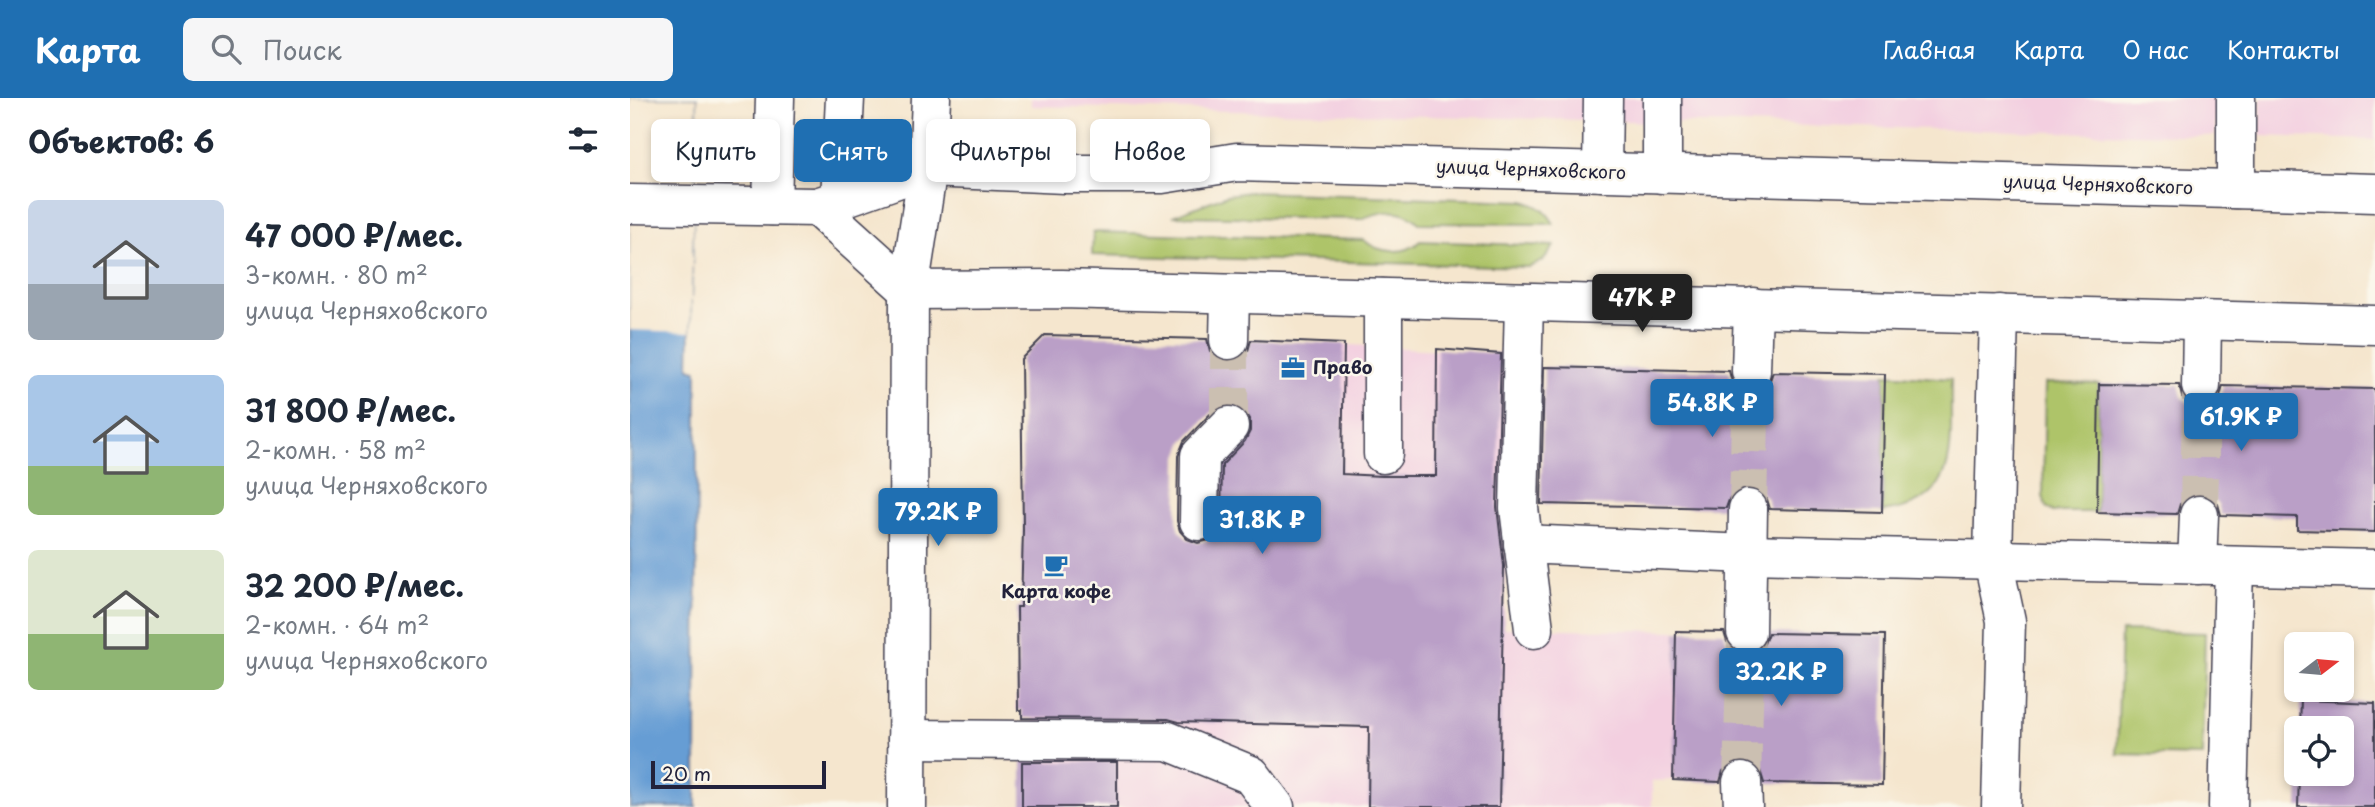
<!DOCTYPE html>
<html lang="ru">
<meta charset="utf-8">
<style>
body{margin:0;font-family:"Playpen Sans",sans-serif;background:#f6f6f7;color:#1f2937;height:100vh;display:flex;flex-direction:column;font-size:26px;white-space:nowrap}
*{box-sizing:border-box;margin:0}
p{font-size:23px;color:#747a83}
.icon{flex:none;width:38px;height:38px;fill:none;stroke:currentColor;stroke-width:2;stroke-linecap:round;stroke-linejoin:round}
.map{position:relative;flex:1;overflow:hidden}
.drawer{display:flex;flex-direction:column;background:#fff;width:630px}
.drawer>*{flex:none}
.guide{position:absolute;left:21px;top:21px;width:665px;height:63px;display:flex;gap:14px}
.needle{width:46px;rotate:74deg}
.controls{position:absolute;left:1654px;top:534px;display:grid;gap:14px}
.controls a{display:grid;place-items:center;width:70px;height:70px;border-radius:10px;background:#fff;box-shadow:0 4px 10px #0003;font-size:35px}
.scale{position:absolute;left:21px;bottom:18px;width:175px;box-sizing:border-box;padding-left:7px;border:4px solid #22223b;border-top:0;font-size:19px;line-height:24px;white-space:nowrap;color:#22223b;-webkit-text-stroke:5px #fbf7ec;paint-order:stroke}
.price{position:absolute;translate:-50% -60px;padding:0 16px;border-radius:7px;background:#1f6fb2;color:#fff;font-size:23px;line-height:46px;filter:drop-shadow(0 2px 4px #0008)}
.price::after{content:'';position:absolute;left:50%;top:42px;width:21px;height:16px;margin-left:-10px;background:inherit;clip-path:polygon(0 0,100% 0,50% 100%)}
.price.selected{background:#222;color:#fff}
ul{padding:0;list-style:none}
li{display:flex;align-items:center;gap:21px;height:175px;padding:0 28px}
li span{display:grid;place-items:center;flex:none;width:196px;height:140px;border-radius:10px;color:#555}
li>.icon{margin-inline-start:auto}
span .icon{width:84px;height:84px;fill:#fffc;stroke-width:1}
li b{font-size:30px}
h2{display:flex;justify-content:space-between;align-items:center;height:84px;padding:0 28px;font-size:30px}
.pill{padding:0 24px;border-radius:10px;background:#fff;box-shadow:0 4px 10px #0003;font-size:24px;line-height:63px}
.pill.selected{background:#1f6fb2;color:#fff}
header{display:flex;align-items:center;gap:42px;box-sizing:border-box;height:98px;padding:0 35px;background:#1f6fb2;color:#fff}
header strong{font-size:33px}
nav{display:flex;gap:38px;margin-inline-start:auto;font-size:24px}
.search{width:490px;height:63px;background:#f6f6f7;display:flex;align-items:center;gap:18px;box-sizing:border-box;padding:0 24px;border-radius:10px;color:#747a83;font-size:26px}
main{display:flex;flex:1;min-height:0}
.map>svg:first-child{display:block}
.built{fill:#f3cfe0}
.green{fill:#aec469;stroke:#687352;stroke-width:2}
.water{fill:#669dd4;stroke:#446088;stroke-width:2}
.pier{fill:#f5e6ce}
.building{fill:#ba9fc7;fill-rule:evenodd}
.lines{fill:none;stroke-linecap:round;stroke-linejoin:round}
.minor-tunnel{stroke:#cbbfb1;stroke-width:38;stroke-dasharray:38 19;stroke-linecap:butt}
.minor-casing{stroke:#423f51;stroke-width:41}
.major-casing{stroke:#423f51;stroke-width:41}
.minor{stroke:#fff;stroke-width:38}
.major{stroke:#fff;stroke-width:38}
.labels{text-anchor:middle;stroke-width:5;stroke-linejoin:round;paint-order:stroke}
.street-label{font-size:18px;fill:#22223b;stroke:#fbf7ec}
.poi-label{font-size:18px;font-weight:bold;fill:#22223b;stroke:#fbf7ec;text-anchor:start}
</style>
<header>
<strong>Карта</strong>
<div class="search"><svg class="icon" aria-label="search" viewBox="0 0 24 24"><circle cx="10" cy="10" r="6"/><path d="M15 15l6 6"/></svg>Поиск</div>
<nav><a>Главная</a><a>Карта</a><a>О нас</a><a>Контакты</a></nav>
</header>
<main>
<section class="drawer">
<h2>Объектов: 6<svg class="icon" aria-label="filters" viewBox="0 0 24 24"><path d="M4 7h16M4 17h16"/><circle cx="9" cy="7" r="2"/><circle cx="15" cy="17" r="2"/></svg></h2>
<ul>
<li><span style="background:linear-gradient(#c9d6e8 60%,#9aa5b1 0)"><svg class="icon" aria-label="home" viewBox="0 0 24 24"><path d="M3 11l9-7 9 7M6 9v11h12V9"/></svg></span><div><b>47 000 ₽/мес.</b><p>3-комн. · 80 m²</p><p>улица Черняховского</p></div></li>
<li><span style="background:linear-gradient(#a9c7e8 65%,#8fb573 0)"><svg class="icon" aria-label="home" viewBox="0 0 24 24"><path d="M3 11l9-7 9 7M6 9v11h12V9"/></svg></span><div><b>31 800 ₽/мес.</b><p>2-комн. · 58 m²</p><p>улица Черняховского</p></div></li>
<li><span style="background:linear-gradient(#dfe7d0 60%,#8fb573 0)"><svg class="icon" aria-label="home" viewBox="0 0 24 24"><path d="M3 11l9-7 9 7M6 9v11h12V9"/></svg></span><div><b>32 200 ₽/мес.</b><p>2-комн. · 64 m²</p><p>улица Черняховского</p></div></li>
</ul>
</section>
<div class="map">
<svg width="1745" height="709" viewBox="0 0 1745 709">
<rect width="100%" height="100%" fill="#fbf7ec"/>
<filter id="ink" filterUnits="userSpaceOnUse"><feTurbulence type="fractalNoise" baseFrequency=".0143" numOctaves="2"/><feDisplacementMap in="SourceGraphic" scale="14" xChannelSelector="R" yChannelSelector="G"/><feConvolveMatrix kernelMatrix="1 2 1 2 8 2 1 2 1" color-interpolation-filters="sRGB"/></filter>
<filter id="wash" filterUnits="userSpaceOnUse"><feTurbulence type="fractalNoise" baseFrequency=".00686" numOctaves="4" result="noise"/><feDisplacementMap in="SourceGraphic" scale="28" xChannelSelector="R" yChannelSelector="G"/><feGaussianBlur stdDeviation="1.57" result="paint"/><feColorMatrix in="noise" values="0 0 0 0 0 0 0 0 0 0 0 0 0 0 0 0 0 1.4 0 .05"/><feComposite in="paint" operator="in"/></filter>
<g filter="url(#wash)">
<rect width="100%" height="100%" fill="#f5e6ce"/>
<g class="built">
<path d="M401,0h1184v38l-1184,-30z"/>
<path d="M1631,0h114v42l-114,-4z"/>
<path d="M684,245l196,11 -6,274 172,3 -3,149 -21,1v26h-630v-49h11l1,-40 -11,-8h-7v-14l7,-1 -6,-88 259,2z"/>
</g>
<g class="green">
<path d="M619,94l275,9c15,5 22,9 30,23l-135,-1c-17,-17 -38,-12 -58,-4l-188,-3 54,-21z"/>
<path d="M463,134l271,8c14,13 41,16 56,1l134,5 -11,15 -14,6 -437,-12z"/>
<path d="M1255,276l66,5c-2,64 14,123 -69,133z"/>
<path d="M1415,285l54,1 -2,128h-44l-7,-5 -3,-11z"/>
<path d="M1491,533l84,2 -3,123 -85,-2z"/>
</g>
<path class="water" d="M0,0h67l-8,270 8,2 -1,437h-66z"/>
<path class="pier" d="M0,0h67l-7,234 -60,-2z"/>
<g id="blocks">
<g class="building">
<path d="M415,237l162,4 3,12 7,7 11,4 12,-3 8,-8 3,-11 93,4 -2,130 40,2h54l1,-127 64,5 -4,153 7,59 -5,241h-131l1,-80 -190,-5 -11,-3 -146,-1v-8h-4l-1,-103h4l2,-77 -2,-171zM594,307h11l10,6 5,8v12l-5,10 -23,24 -1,56 -3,11 -9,8 -11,3 -11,-4 -7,-8 -3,-10 1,-65 6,-15 29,-30z"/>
<path d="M914,269l185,4 3,11 7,7 12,4 11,-3 7,-7 4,-11 112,2 -3,138 -112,-3 -3,-10 -7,-8 -12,-4 -11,3 -7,7 -4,11 -185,-4z"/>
<path d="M1469,286l80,1 3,12 7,7 11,4 12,-3 8,-8 3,-11 152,3v143l-78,-2v-13l-76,-2 -3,-11 -8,-8 -9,-3 -13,3 -8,8 -3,10 -80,-2z"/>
<path d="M1046,533l48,1 3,10 7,8 12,4 11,-3 7,-7 4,-11 117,2 -3,150 -118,-2 -4,-13 -7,-7 -11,-3 -12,4 -7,7 -3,11 -47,-2z"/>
<path d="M1671,602l74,3v104h-77l1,-33h43v-46h-42z"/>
<rect x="392" y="664" width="95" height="45"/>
</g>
</g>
</g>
<g filter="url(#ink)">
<use href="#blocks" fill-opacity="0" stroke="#423f51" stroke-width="2"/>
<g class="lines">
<g class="minor-tunnel">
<path d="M599,328v-86"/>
<path d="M1118,411l3,-138"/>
<path d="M1569,417l2,-129"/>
<path d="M1112,684l4,-150"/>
</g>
<g class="minor-casing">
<g id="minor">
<path d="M1606,0v91"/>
<path d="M972,74l1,-74"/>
<path d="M1032,76v-76"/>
<path d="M210,101l88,-31 137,6h97l75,-12 1138,31"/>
<path d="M279,192l153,-1 1313,36"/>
<path d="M894,204l-5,206 15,121"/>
<path d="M1369,216l-6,246 13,61 -5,186"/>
<path d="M599,242l1,-46"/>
<path d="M1121,273l2,-64"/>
<path d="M1571,288l1,-66"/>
<path d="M753,356v-156"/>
<path d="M569,423l1,-65 29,-30"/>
<path d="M893,446l225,10 627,15"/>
<path d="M1567,467l2,-50"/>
<path d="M1116,534l2,-123"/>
<path d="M277,641l261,2 83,34 24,32"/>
<path d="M1112,684l1,25"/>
<path d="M1598,709l6,-241"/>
</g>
</g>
<g class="major-casing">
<g id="major">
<path d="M0,106l187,3 23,-8 5,-101"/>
<path d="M142,108l3,-108"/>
<path d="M187,109l92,83"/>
<path d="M277,709l2,-517 19,-122 3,-70"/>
</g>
</g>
<use href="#minor" class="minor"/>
<use href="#major" class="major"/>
</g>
</g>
<defs>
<g id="office-bare" transform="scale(1.89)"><path d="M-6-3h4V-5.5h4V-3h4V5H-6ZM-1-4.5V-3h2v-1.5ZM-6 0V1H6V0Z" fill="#1f6fb2" stroke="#fbf7ec" stroke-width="2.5" paint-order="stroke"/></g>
<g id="cafe-bare" transform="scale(1.89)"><path d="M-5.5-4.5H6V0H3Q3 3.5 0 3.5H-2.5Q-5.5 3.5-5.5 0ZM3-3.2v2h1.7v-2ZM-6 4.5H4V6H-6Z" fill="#1f6fb2" stroke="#fbf7ec" stroke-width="2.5" paint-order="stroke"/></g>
</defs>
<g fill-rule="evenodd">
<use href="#office-bare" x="663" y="270"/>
<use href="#cafe-bare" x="426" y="467"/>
</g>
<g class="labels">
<g class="street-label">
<text transform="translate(901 72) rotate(2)" y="6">улица Черняховского</text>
<text transform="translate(1468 87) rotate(2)" y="6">улица Черняховского</text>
</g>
<g class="poi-label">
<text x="683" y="276">Право</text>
<text x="426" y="500" text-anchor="middle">Карта кофе</text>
</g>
</g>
</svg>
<div class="controls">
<a><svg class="needle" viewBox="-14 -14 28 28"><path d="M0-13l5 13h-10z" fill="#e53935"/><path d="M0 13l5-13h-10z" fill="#747a83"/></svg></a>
<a><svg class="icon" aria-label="locate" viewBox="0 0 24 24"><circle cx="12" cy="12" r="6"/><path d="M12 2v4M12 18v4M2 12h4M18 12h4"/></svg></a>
</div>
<div class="scale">20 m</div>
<b class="price selected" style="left:1012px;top:236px">47K ₽</b>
<b class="price" style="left:1082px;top:341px">54.8K ₽</b>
<b class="price" style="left:1611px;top:355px">61.9K ₽</b>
<b class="price" style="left:308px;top:450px">79.2K ₽</b>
<b class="price" style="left:632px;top:458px">31.8K ₽</b>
<b class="price" style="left:1151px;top:610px">32.2K ₽</b>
<div class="guide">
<a class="pill">Купить</a>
<a class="pill selected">Снять</a>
<a class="pill">Фильтры</a>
<a class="pill">Новое</a>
</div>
</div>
</main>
